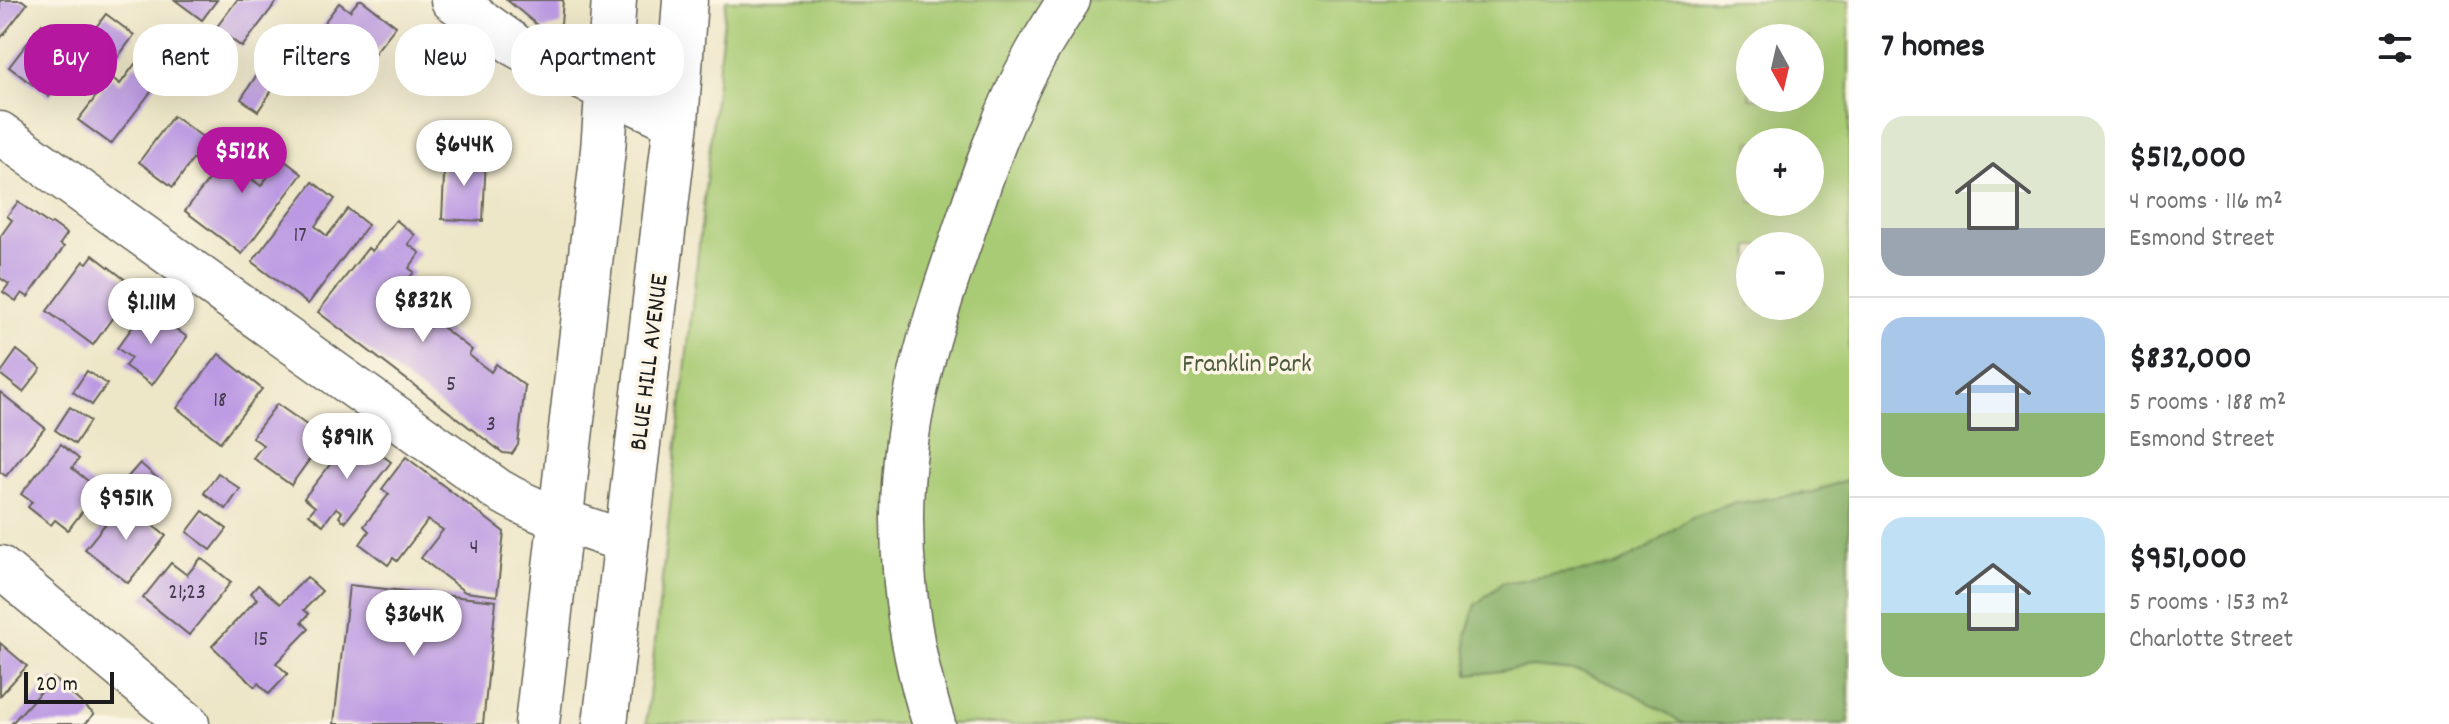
<!DOCTYPE html>
<meta charset="utf-8">
<style>
body{margin:0;font-family:Dekko,sans-serif;background:#f6f6f6;color:#202124;height:100vh;display:flex;flex-direction:column;font-size:30px;white-space:nowrap}
*{box-sizing:border-box;margin:0}
p{font-size:26px;color:#757577}
.icon{flex:none;width:44px;height:44px;fill:none;stroke:currentColor;stroke-width:2;stroke-linecap:round;stroke-linejoin:round}
.map{position:relative;flex:1;overflow:hidden}
.drawer{display:flex;flex-direction:column;background:#fff;width:600px}
.drawer>*{flex:none}
.hud{position:absolute;left:24px;top:24px;width:760px;height:72px;display:flex;gap:16px}
.needle{width:52px;rotate:172deg}
.tools{position:absolute;left:1736px;top:24px;display:grid;gap:16px}
.tools a{display:grid;place-items:center;width:88px;height:88px;border-radius:50%;background:#fff;box-shadow:0 8px 32px #0002;font-size:40px}
.scale{position:absolute;left:24px;bottom:20px;width:90px;box-sizing:border-box;padding-left:8px;border:4px solid #1c1c1c;border-top:0;font-size:22px;line-height:28px;white-space:nowrap;color:#1c1c1c;-webkit-text-stroke:6px #fcf5e5;paint-order:stroke}
.price{position:absolute;translate:-50% -68px;padding:0 18px;border-radius:28px;background:#fff;color:#222;font-size:26px;line-height:52px;filter:drop-shadow(0 2px 4px #0008)}
.price::after{content:'';position:absolute;left:50%;top:48px;width:24px;height:18px;margin-left:-12px;background:inherit;clip-path:polygon(0 0,100% 0,50% 100%)}
.price.active{background:#b5179e;color:#fff}
ul{padding:0;list-style:none}
li{display:flex;align-items:center;gap:24px;height:200px;padding:0 32px}
li+li{border-top:2px solid #e0e0e0}
li span{display:grid;place-items:center;flex:none;width:224px;height:160px;border-radius:24px;color:#555}
li>.icon{margin-inline-start:auto}
span .icon{width:96px;height:96px;fill:#fffc;stroke-width:1}
li b{font-size:34px}
h2{display:flex;justify-content:space-between;align-items:center;height:96px;padding:0 32px;font-size:34px}
.pill{padding:0 28px;border-radius:32px;background:#fff;box-shadow:0 8px 32px #0002;font-size:28px;line-height:72px}
.pill.active{background:#b5179e;color:#fff}
main{display:flex;flex:1;min-height:0}
.map>svg:first-child{display:block}
.green{fill:#a9cb74;stroke:#627448;stroke-width:2;fill-rule:evenodd}
.forest{fill:#86af66;stroke:#516641;stroke-width:2}
.building{fill:#bc9ae3}
.lines{fill:none;stroke-linecap:round;stroke-linejoin:round}
.minor-casing{stroke:#656358;stroke-width:45}
.major-casing{stroke:#656358;stroke-width:47}
.minor{stroke:#fff;stroke-width:42}
.major{stroke:#fff;stroke-width:44}
.labels{text-anchor:middle;stroke-width:7;stroke-linejoin:round;paint-order:stroke}
.number-label{font-size:22px;fill:#443c4e}
.street-label{font-size:26px;fill:#1c1c1c;stroke:#fcf5e5}
.park-label{font-size:26px;fill:#4d593b;stroke:#fcf5e5}
</style>
<main>
<div class="map">
<svg width="1849" height="724" viewBox="0 0 1849 724">
<rect width="100%" height="100%" fill="#fcf5e5"/>
<filter id="ink" filterUnits="userSpaceOnUse"><feTurbulence type="fractalNoise" baseFrequency=".0125" numOctaves="2"/><feDisplacementMap in="SourceGraphic" scale="16" xChannelSelector="R" yChannelSelector="G"/><feConvolveMatrix kernelMatrix="1 2 1 2 8 2 1 2 1" color-interpolation-filters="sRGB"/></filter>
<filter id="wash" filterUnits="userSpaceOnUse"><feTurbulence type="fractalNoise" baseFrequency=".006" numOctaves="4" result="noise"/><feDisplacementMap in="SourceGraphic" scale="32" xChannelSelector="R" yChannelSelector="G"/><feGaussianBlur stdDeviation="1.8" result="paint"/><feColorMatrix in="noise" values="0 0 0 0 0 0 0 0 0 0 0 0 0 0 0 0 0 1.4 0 .05"/><feComposite in="paint" operator="in"/></filter>
<g filter="url(#wash)">
<rect width="100%" height="100%" fill="#ede6c7"/>
<path class="green" d="M726,0h1123v724h-1203zM1750,38h60v60h-60zM1750,142h60v60h-60zM1750,246h60v60h-60z"/>
<path class="forest" d="M1849,479v245h-165l-51,-31 -50,-21 -51,-5 -64,8 -2,-40 9,-30 27,-22 112,-17 32,-17 44,-31 41,-14 82,-12z"/>
<g id="blocks">
<g class="building">
<path d="M0,0h22l5,4 -27,35z"/>
<path d="M175,0h42l-15,20z"/>
<path d="M237,0h41l-36,47 -26,-19z"/>
<path d="M359,0h3l34,26 -45,57 -14,-10 6,-9 -32,-24 28,-37 11,8z"/>
<path d="M507,0h56l-2,24 -18,6z"/>
<path d="M106,14l28,21 -19,26 -28,-22z"/>
<path d="M42,24l40,30 -33,43 -40,-30z"/>
<path d="M135,64l24,17 -48,63 -33,-24 33,-43 9,7z"/>
<path d="M258,73l17,13 -17,25 -17,-12z"/>
<path d="M173,116l34,24 -34,47 -34,-25z"/>
<path d="M246,131l23,17 -21,28 13,10 20,-28 21,16 -60,80 -57,-43z"/>
<path d="M445,155l41,2 -3,64 -41,-2z"/>
<path d="M313,182l22,17 -20,27 12,10 21,-27 20,16 -60,79 -56,-42z"/>
<path d="M18,202l32,23 2,-2 15,11 -7,10 4,3 -36,50 -6,-4 -6,8 -13,-9 6,-8 -9,-6v-41l12,-17 -5,-4z"/>
<path d="M396,220l19,15 -7,9 12,9 -11,15 5,4 -11,14 6,5 -9,11 -4,-3 -5,6 10,8 -6,9 6,4 10,-14 19,15 4,-6 38,29 -3,5 22,17 5,-8 29,22 -7,59 -6,9 -9,-1 -185,-141 50,-64 4,3z"/>
<path d="M93,255l39,30 -5,6 3,2 -37,52 -46,-34 37,-50 3,2z"/>
<path d="M147,308l40,29 -35,48 -27,-19 6,-8 -14,-10z"/>
<path d="M17,350l24,19 -18,23 -23,-18z"/>
<path d="M219,354l43,35 -42,53 -43,-34z"/>
<path d="M87,371l20,13 -15,21 -19,-13z"/>
<path d="M0,392l45,36 -39,48 -6,-4z"/>
<path d="M277,404l48,34 -34,47 -38,-27 10,-13 -11,-8z"/>
<path d="M70,407l20,14 -15,23 -20,-14z"/>
<path d="M354,434l37,28 -46,60 -6,-5 3,-5 -6,-4 -13,17 -14,-11 6,-7 -11,-9z"/>
<path d="M61,444l18,15 -7,9 27,22 -31,40 -13,-10 -4,5 -23,-18 4,-5 -11,-8z"/>
<path d="M406,457l98,75 -7,64 -32,-4 -44,-34 22,-28 -15,-10 -31,41 -4,-3 -5,7 -28,-21 9,-13 -5,-5 25,-32 -7,-5z"/>
<path d="M140,463l23,20 -21,24 -23,-20z"/>
<path d="M218,473l22,16 -14,20 -22,-16z"/>
<path d="M123,502l43,34 -38,47 -43,-34z"/>
<path d="M203,511l24,18 -16,21 -24,-18z"/>
<path d="M201,558l30,24 -42,53 -46,-37 28,-35 16,12z"/>
<path d="M307,577l15,14 -18,19 5,4 -7,8 7,7 -33,34 12,11 -19,20 -11,-11 -3,4 -43,-41 45,-47 -6,-6 7,-8 22,19z"/>
<path d="M349,585l147,16 -13,123h-149z"/>
<path d="M0,643l27,23 -27,30z"/>
<path d="M53,678l41,36 -9,10h-74z"/>
</g>
</g>
</g>
<g filter="url(#ink)">
<use href="#blocks" fill-opacity="0" stroke="#656358" stroke-width="2"/>
<g class="lines">
<g class="minor-casing">
<g id="minor">
<path d="M452,0l66,47 32,17 126,58"/>
<path d="M0,133l498,357c40,24 85,37 129,52"/>
<path d="M0,567l188,157"/>
<path d="M934,724c-29,-88 -39,-190 -27,-282 9,-68 31,-135 53,-199 21,-63 42,-128 74,-186 11,-20 23,-38 35,-57"/>
</g>
</g>
<g class="major-casing">
<g id="major">
<path d="M537,724l66,-574 11,-150"/>
<path d="M605,724l71,-602 9,-122"/>
</g>
</g>
<use href="#minor" class="minor"/>
<use href="#major" class="major"/>
</g>
</g>
<g class="labels">
<g class="number-label">
<text x="300" y="241">17</text>
<text x="451" y="390">5</text>
<text x="220" y="406">18</text>
<text x="491" y="430">3</text>
<text x="474" y="553">4</text>
<text x="187" y="598">21;23</text>
<text x="261" y="645">15</text>
</g>
<g class="street-label">
<text transform="translate(647 362) rotate(-83)" y="9">BLUE HILL AVENUE</text>
</g>
<g class="park-label">
<text x="1247" y="371">Franklin Park</text>
</g>
</g>
</svg>
<div class="tools">
<a><svg class="needle" viewBox="-14 -14 28 28"><path d="M0-13l5 13h-10z" fill="#e53935"/><path d="M0 13l5-13h-10z" fill="#757577"/></svg></a>
<a>+</a>
<a>−</a>
</div>
<div class="scale">20 m</div>
<b class="price" style="left:464px;top:188px">$644K</b>
<b class="price active" style="left:242px;top:195px">$512K</b>
<b class="price" style="left:423px;top:344px">$832K</b>
<b class="price" style="left:151px;top:346px">$1.11M</b>
<b class="price" style="left:347px;top:481px">$891K</b>
<b class="price" style="left:126px;top:542px">$951K</b>
<b class="price" style="left:414px;top:658px">$364K</b>
<div class="hud">
<a class="pill active">Buy</a>
<a class="pill">Rent</a>
<a class="pill">Filters</a>
<a class="pill">New</a>
<a class="pill">Apartment</a>
</div>
</div>
<section class="drawer">
<h2>7 homes<svg class="icon" aria-label="filters" viewBox="0 0 24 24"><path d="M4 7h16M4 17h16"/><circle cx="9" cy="7" r="2"/><circle cx="15" cy="17" r="2"/></svg></h2>
<ul>
<li><span style="background:linear-gradient(#dfe7d0 70%,#9aa5b1 0)"><svg class="icon" aria-label="home" viewBox="0 0 24 24"><path d="M3 11l9-7 9 7M6 9v11h12V9"/></svg></span><div><b>$512,000</b><p>4 rooms · 116 m²</p><p>Esmond Street</p></div></li>
<li><span style="background:linear-gradient(#a9c7e8 60%,#8fb573 0)"><svg class="icon" aria-label="home" viewBox="0 0 24 24"><path d="M3 11l9-7 9 7M6 9v11h12V9"/></svg></span><div><b>$832,000</b><p>5 rooms · 188 m²</p><p>Esmond Street</p></div></li>
<li><span style="background:linear-gradient(#bfe0f5 60%,#8fb573 0)"><svg class="icon" aria-label="home" viewBox="0 0 24 24"><path d="M3 11l9-7 9 7M6 9v11h12V9"/></svg></span><div><b>$951,000</b><p>5 rooms · 153 m²</p><p>Charlotte Street</p></div></li>
</ul>
</section>
</main>
